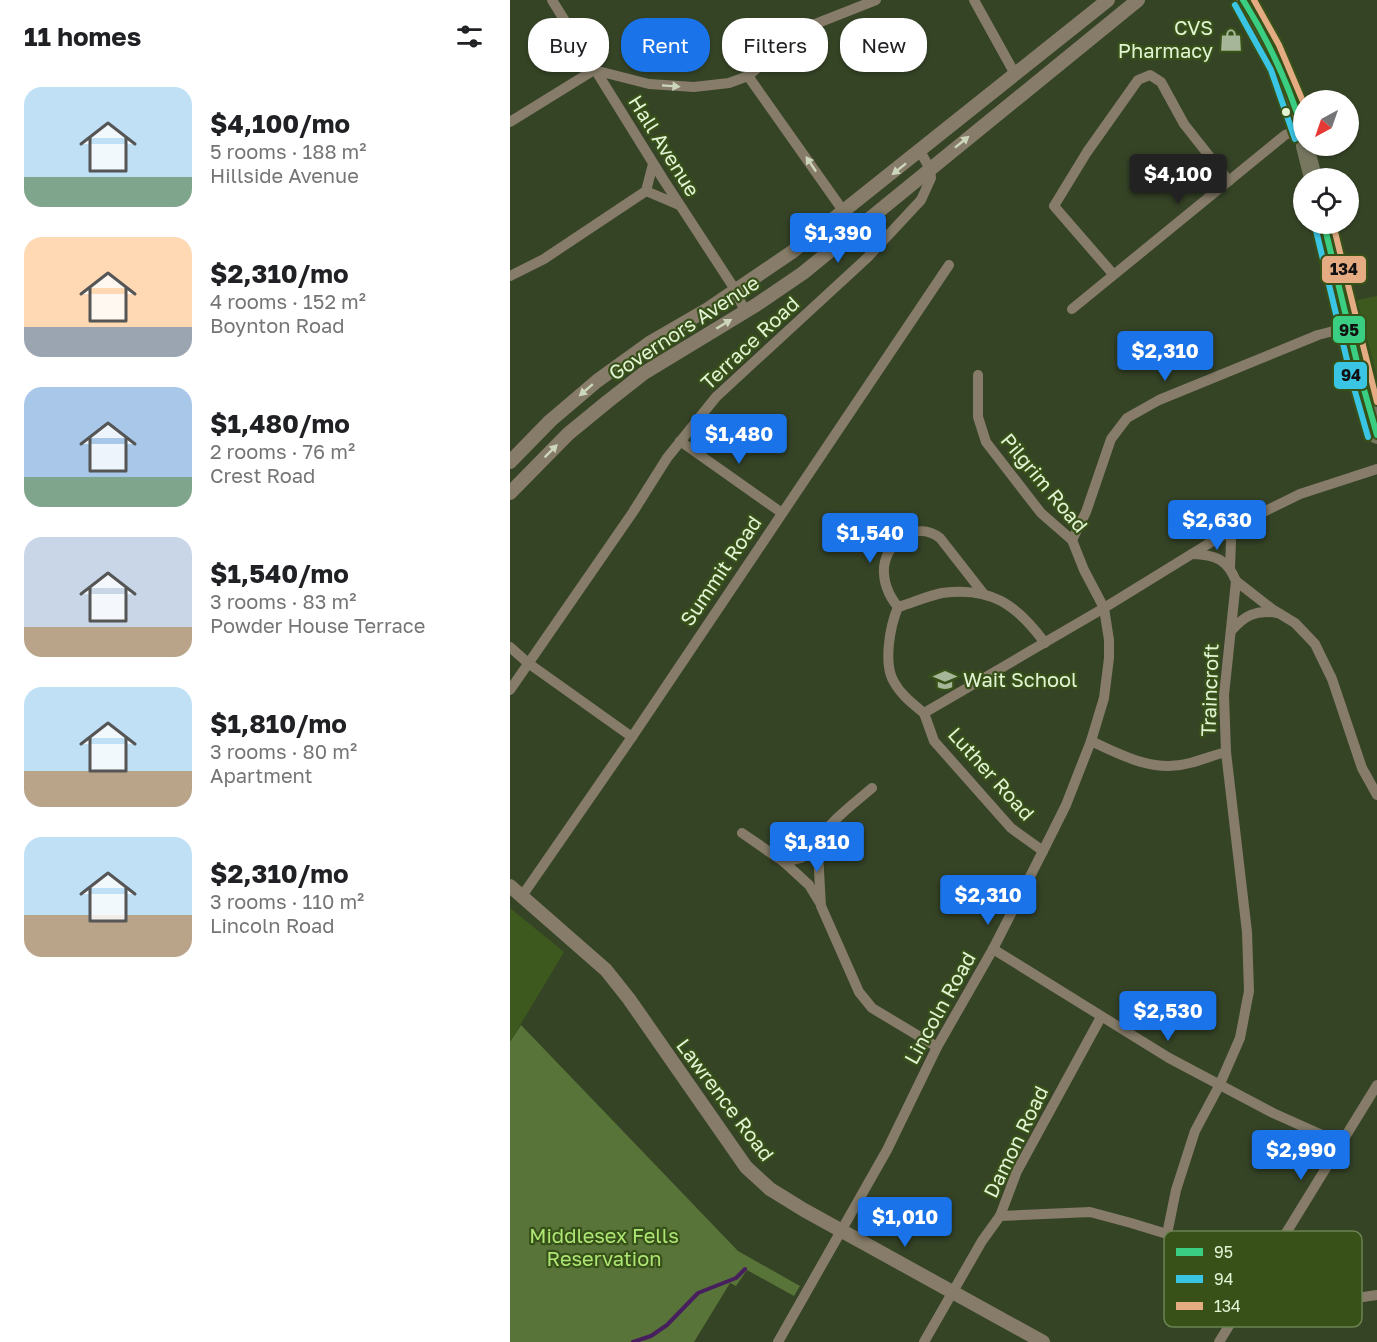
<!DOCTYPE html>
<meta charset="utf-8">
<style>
body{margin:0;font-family:"Golos Text",sans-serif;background:#f2f2f2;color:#202124;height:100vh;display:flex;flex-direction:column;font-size:22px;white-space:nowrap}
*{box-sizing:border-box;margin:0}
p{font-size:20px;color:#757577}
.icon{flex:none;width:33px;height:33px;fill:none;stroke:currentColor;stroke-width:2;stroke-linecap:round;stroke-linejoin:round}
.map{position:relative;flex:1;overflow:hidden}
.sheet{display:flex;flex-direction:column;background:#fff;width:510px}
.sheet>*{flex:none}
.top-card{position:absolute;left:18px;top:18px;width:570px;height:54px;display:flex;gap:12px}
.needle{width:39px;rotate:220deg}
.fabs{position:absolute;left:783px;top:90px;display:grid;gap:12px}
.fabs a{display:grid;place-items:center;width:66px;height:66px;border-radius:50%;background:#fff;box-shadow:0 2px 4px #0004;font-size:30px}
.price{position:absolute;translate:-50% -51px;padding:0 14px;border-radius:6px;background:#1a73e8;color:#fff;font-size:20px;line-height:39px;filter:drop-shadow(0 2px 3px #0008)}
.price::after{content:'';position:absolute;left:50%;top:36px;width:18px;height:14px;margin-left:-9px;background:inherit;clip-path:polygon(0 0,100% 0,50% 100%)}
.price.selected{background:#222;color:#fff}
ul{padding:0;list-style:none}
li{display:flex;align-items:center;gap:18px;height:150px;padding:0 24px}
li span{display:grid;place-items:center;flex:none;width:168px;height:120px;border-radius:18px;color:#555}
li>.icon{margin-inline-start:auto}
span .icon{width:72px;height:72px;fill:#fffc;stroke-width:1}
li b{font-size:26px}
h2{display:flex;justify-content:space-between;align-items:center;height:72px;padding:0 24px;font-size:26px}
.pill{padding:0 21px;border-radius:24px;background:#fff;box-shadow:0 2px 4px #0004;font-size:21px;line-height:54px}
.pill.selected{background:#1a73e8;color:#fff}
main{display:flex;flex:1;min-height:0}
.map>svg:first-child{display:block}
.built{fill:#3d591d}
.green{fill:#587439}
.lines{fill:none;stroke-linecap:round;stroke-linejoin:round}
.stream{stroke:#471f5e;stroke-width:4}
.minor{stroke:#867c69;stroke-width:10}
.tertiary{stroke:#867c69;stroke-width:14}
.primary{stroke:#777760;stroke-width:18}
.bus-1-casing{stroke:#375119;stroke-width:10}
.bus-2-casing{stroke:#375119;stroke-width:10}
.bus-3-casing{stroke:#375119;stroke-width:10}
.bus-1{stroke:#3ace82;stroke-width:6}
.bus-2{stroke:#3ac5e4;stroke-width:6}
.bus-3{stroke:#e5ac83;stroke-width:6}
.oneway{fill:#ccd6ba}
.bus-dot{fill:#e3f4d5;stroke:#375119;stroke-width:2}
.labels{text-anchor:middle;stroke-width:4.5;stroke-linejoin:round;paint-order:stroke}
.poi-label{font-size:20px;fill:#e3f4d5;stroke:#375119;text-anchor:end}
.street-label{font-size:20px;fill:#e3f4d5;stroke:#375119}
.park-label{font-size:20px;fill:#aee675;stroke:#375119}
.key{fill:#375119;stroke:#6b8251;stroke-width:1.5}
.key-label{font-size:16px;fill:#e3f4d5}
.line-badge{stroke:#375119;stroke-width:2}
.pale-badge-label{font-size:16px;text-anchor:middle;font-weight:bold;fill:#111}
</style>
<main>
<section class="sheet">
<h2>11 homes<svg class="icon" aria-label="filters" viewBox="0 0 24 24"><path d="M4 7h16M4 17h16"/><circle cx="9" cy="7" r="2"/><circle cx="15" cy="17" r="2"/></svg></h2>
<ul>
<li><span style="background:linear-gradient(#bfe0f5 75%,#7fa58c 0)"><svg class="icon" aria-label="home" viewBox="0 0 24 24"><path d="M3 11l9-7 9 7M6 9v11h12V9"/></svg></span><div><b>$4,100/mo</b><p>5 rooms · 188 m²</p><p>Hillside Avenue</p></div></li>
<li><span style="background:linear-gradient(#ffd9b3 75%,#9aa5b1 0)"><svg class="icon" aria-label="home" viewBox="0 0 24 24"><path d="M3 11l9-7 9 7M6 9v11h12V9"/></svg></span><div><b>$2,310/mo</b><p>4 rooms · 152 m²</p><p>Boynton Road</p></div></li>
<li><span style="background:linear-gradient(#a9c7e8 75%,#7fa58c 0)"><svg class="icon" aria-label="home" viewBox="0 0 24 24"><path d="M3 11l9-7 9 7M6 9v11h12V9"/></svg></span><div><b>$1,480/mo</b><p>2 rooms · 76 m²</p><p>Crest Road</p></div></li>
<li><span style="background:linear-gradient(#c9d6e8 75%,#b9a48a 0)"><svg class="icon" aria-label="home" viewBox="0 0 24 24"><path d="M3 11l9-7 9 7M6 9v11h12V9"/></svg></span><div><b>$1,540/mo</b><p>3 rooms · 83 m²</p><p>Powder House Terrace</p></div></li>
<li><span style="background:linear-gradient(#bfe0f5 70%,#b9a48a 0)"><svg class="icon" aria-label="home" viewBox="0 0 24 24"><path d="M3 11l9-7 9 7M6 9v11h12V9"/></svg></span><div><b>$1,810/mo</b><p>3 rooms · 80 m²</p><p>Apartment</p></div></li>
<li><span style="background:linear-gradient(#bfe0f5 65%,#b9a48a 0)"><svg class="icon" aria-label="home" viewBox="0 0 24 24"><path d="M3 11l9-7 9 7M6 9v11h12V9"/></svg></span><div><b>$2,310/mo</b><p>3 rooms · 110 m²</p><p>Lincoln Road</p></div></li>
</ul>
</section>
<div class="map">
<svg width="867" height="1342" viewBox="0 0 867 1342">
<rect width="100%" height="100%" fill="#364426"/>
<g class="built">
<path d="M867,296v81l-20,-77z"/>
<path d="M0,908l54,44 -54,90z"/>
</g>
<path class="green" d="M11,1025l217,226 62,35 -6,10 -47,-26 -11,16 -6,-3 -36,59h-184v-300z"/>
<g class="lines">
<path class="stream" d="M123,1342l18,-6 16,-11 31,-32 38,-15 9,-9"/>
<g class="minor">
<path d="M42,0l111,179 73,112 9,21"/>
<path d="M464,0l41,74"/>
<path d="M238,76l96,136"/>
<path d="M0,122l84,-52 55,14 45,3 35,-4 19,-7 57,-48 71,-28"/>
<path d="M136,191l33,14"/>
<path d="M603,274l-59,-68 33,-54 51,-72 12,-5 11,7 23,42 45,57"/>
<path d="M0,276l34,-17 102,-68 7,-27"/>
<path d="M562,309l213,-174 16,-7"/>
<path d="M170,441l102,72"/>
<path d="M718,532l3,9 -1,26"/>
<path d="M562,540l14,-28 25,-73 16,-21 32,-18 159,-65 31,-8"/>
<path d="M726,581l36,28 23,14 20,21 17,35 30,89 15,27"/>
<path d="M388,607c14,-4 29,-11 44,-14 49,-7 75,12 103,50"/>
<path d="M721,631c13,-15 25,-22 46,-18"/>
<path d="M0,647l18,16 104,74"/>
<path d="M0,690l123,-178 34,-54 49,-61 152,-140 53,-57 10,-22 -1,-9 -10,-18"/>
<path d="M414,713l180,-105 143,-88 53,-26 77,-25"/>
<path d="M414,713c-11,-9 -23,-18 -30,-31 -11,-18 -4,-56 4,-75 -9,-11 -15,-25 -14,-40 3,-26 32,-47 56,-29l43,55"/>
<path d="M414,713l10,28 77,87 32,23"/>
<path d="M581,741c31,15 64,32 99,22 12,-3 24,-8 36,-11l-2,-57 12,-114c-9,-22 -20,-26 -44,-27"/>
<path d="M362,788c-20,17 -43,34 -57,57l3,8 3,53 38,86 13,16 65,39"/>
<path d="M232,833l42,29 17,-4 14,-13"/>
<path d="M274,862l25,23 11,18"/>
<path d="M12,896l110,-159 317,-472"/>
<path d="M483,949l176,109 104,55 67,30"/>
<path d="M490,1216l90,-4 41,11 36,11 61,46 21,11 47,16 81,-12"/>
<path d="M657,1234l9,-44 19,-59 24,-45 21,-48 9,-47 -2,-59 -21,-180"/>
<path d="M268,1342l109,-192 50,-103 56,-98 50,-98 23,-46 25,-64 13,-43 5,-40v-18l-5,-32 -20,-38 -12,-30 -31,-27 -55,-71 -8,-25v-42"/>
<path d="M414,1342l58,-101 18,-25 17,-45 84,-154"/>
<path d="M709,1342l158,-257"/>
</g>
<g class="tertiary">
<path d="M0,462l40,-41 47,-40 54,-39 57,-33 84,-57 316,-252"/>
<path d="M0,493l58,-59 39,-32 37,-29 112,-68 47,-32 335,-273"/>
<path d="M0,886l96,84 23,29 117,168 24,22 34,21 239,132"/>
</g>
<g class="primary">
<path d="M733,0c28,43 48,88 61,137"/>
<path d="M795,146l8,32"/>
<path d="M814,224l37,155 16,56"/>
</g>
<g class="bus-1-casing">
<g id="bus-1">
<path d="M733,0c27,43 47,87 61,135"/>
<path d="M814,224l37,155 16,56"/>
</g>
</g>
<g class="bus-2-casing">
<g id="bus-2">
<path d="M725,5l36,65 24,69"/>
<path d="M805,226l37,155 16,56"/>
</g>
</g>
<g class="bus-3-casing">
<g id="bus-3">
<path d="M744,0l25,45 25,59"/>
<path d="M823,224l44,178"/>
</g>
</g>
<use href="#bus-1" class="bus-1"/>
<use href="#bus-2" class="bus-2"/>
<use href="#bus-3" class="bus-3"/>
</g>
<defs><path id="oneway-solid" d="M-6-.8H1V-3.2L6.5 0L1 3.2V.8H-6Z" transform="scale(1.5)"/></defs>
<g class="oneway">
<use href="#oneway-solid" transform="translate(161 86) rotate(4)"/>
<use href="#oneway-solid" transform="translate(452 142) rotate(-39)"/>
<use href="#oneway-solid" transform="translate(301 164) rotate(-124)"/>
<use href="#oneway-solid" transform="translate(389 169) rotate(141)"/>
<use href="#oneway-solid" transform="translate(214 324) rotate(-31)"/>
<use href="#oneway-solid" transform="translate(76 390) rotate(139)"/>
<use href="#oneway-solid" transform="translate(41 451) rotate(-45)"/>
</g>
<defs>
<g id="shop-bare" transform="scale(1.8)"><path d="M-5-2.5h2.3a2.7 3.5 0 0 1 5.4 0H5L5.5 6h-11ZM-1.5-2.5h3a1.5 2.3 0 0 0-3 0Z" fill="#a6b698" stroke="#375119" stroke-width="2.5" paint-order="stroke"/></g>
<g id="school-bare" transform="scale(1.8)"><path d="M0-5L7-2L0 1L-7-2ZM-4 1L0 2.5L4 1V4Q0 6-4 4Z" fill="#a6b698" stroke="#375119" stroke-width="2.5" paint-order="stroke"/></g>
</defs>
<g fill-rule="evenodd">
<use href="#shop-bare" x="721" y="40"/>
<use href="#school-bare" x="435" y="680"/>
</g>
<circle class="bus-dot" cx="776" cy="112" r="5"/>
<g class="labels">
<g class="poi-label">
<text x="703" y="35">CVS<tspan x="703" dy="23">Pharmacy</tspan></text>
<text x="453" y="687" text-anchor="start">Wait School</text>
</g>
<g class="street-label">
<text transform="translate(154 146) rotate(58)" y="7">Hall Avenue</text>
<text transform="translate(174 328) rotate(-33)" y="7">Governors Avenue</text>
<text transform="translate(240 343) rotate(-43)" y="7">Terrace Road</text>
<text transform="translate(534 483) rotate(50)" y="7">Pilgrim Road</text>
<text transform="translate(211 571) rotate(-56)" y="7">Summit Road</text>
<text transform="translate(700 690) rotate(-88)" y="7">Traincroft</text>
<text transform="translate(481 774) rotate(48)" y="7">Luther Road</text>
<text transform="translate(430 1008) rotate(-61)" y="7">Lincoln Road</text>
<text transform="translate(215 1100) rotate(53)" y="7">Lawrence Road</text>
<text transform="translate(506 1142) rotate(-64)" y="7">Damon Road</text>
</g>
<g class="park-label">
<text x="94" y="1243">Middlesex Fells<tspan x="94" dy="23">Reservation</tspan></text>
</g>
</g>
<rect x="654" y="1231" width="198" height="96" rx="9" class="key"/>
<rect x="666" y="1248" width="27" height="8" fill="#3ace82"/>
<rect x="666" y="1275" width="27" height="8" fill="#3ac5e4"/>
<rect x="666" y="1302" width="27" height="8" fill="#e5ac83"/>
<g class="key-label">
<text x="704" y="1258">95</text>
<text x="704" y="1285">94</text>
<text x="704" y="1312">134</text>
</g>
<g class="line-badge">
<rect x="811" y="255" width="46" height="29" rx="6" fill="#e5ac83"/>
<rect x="822" y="315" width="34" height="29" rx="6" fill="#3ace82"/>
<rect x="823" y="361" width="35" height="29" rx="6" fill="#3ac5e4"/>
</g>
<g class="pale-badge-label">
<text x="834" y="275">134</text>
<text x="839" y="336">95</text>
<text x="841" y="381">94</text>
</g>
</svg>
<div class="fabs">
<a><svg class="needle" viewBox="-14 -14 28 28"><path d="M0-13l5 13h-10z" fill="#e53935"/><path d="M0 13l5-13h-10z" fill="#757577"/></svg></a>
<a><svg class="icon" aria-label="locate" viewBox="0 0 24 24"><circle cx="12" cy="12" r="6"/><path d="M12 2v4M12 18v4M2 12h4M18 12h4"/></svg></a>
</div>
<b class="price selected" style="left:668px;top:205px">$4,100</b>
<b class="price" style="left:328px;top:264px">$1,390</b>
<b class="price" style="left:655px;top:382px">$2,310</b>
<b class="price" style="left:229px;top:465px">$1,480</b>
<b class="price" style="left:707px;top:551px">$2,630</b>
<b class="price" style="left:360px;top:564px">$1,540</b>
<b class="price" style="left:307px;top:873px">$1,810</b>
<b class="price" style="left:478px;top:926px">$2,310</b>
<b class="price" style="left:658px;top:1042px">$2,530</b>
<b class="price" style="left:791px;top:1181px">$2,990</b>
<b class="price" style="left:395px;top:1248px">$1,010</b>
<div class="top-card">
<a class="pill">Buy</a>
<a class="pill selected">Rent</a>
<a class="pill">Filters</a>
<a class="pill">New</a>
</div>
</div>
</main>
